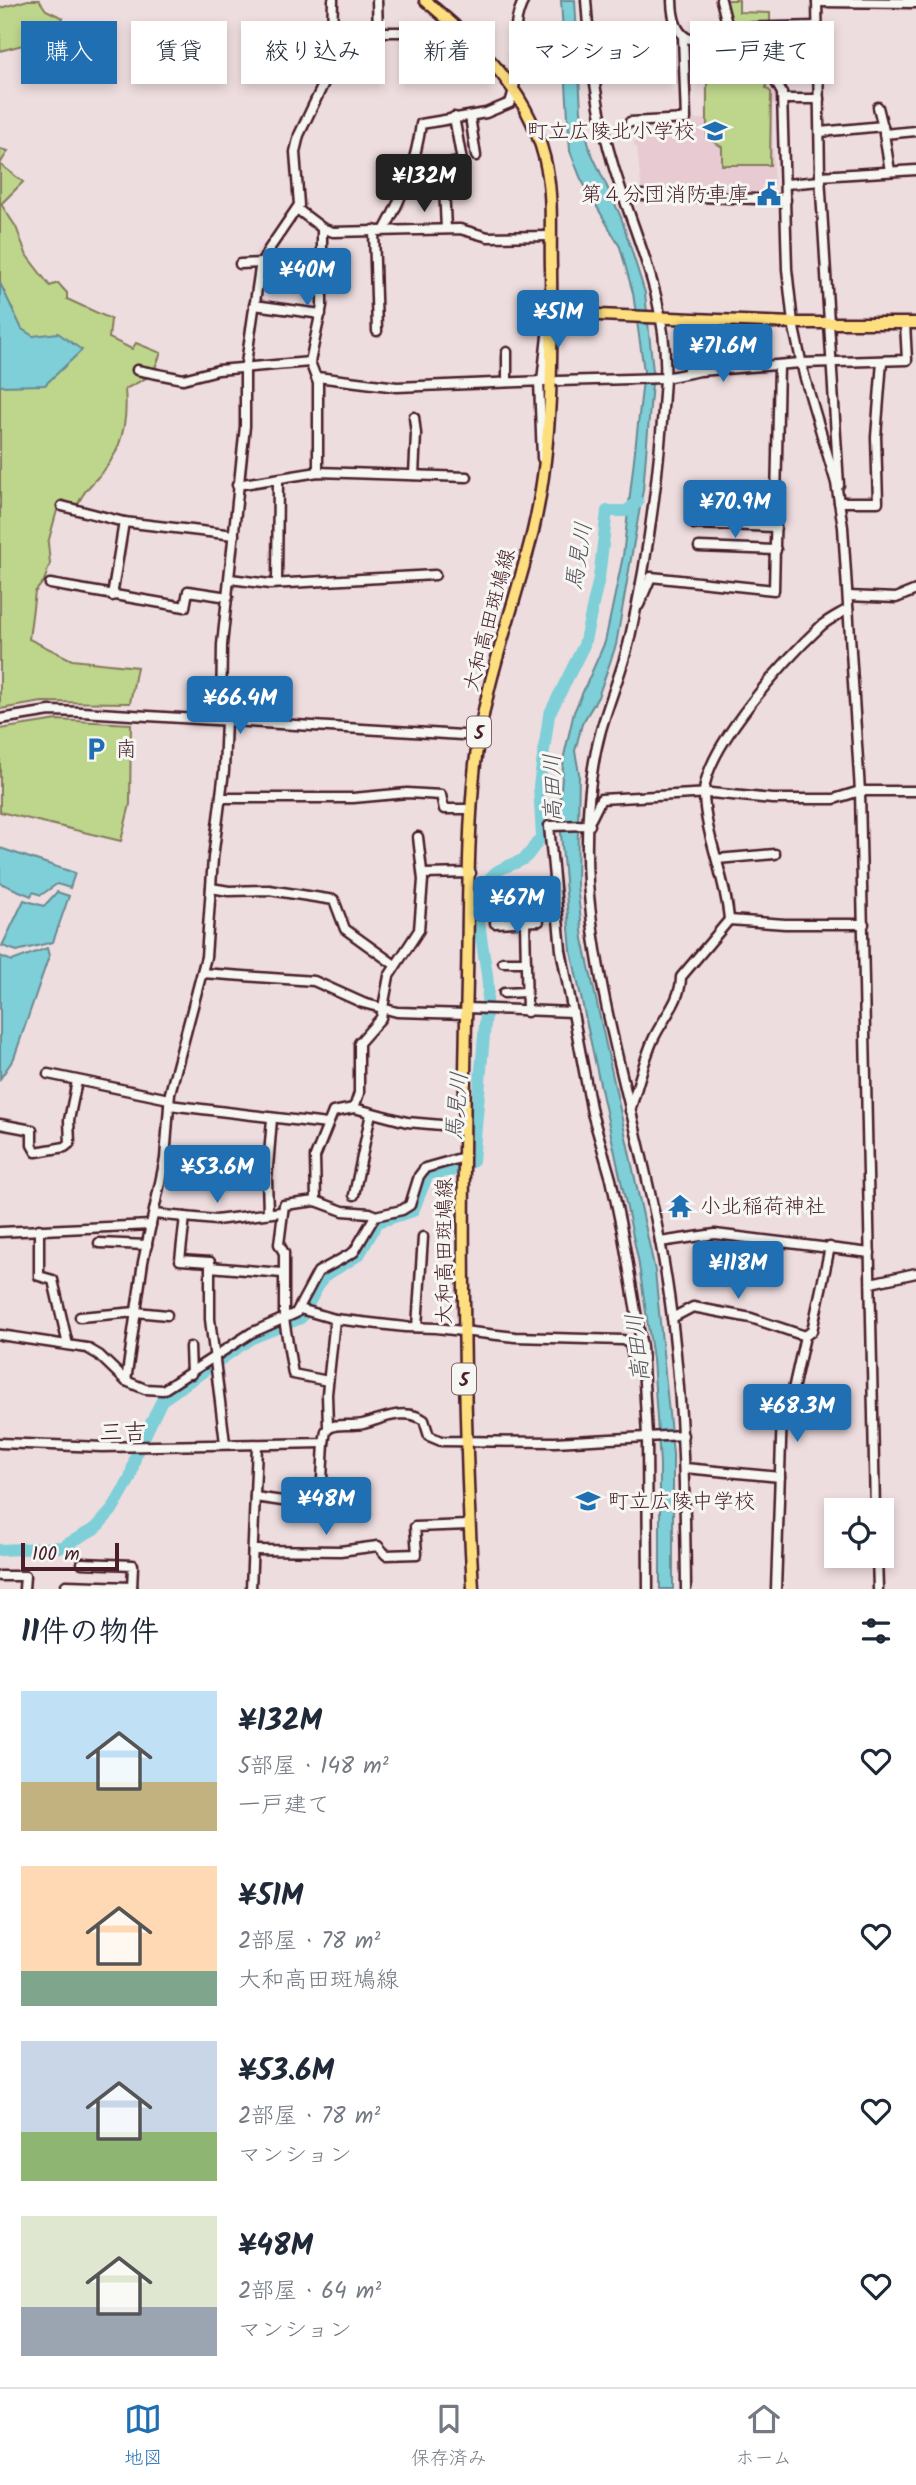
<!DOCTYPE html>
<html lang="ja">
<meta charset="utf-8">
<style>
body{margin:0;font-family:Kalam,"Klee One",sans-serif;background:#f6f6f7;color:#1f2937;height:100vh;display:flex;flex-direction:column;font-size:26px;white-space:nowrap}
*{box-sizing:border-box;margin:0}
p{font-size:23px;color:#747a83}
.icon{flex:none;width:38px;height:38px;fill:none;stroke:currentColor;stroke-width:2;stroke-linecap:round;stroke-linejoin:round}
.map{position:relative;height:1589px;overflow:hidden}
.panel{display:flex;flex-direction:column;background:#fff;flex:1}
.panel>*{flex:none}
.hud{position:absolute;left:21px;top:21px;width:875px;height:63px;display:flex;gap:14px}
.fabs{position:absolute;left:824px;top:1498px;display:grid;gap:14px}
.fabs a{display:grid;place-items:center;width:70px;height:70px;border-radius:0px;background:#fff;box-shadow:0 4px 10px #0003;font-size:35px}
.scale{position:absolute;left:21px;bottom:18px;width:98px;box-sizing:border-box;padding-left:7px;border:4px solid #4a1f2b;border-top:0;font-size:19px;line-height:24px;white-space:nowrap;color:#4a1f2b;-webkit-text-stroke:5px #f6f6f2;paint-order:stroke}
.price{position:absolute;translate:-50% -60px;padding:0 16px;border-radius:7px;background:#1f6fb2;color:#fff;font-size:23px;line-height:46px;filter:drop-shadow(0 2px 4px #0008)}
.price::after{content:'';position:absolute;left:50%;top:42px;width:21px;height:16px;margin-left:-10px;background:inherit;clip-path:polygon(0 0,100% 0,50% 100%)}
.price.active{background:#222;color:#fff}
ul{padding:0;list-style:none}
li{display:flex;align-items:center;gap:21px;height:175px;padding:0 21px}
li span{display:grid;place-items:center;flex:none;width:196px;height:140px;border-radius:0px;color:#555}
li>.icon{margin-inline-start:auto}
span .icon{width:84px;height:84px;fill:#fffc;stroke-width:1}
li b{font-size:30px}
h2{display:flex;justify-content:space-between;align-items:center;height:84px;padding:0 21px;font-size:30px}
.tag{padding:0 24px;border-radius:0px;background:#fff;box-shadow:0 4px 10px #0003;font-size:24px;line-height:63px}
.tag.active{background:#1f6fb2;color:#fff}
.menu{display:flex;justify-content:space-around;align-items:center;height:98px;border-top:2px solid #e0e1e3;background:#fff;font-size:19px;color:#747a83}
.menu a{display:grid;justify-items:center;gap:4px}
.menu .active{color:#1f6fb2}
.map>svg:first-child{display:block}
.built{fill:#e8cbd2}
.green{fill:#bed68c;stroke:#847a5c;stroke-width:2}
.water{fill:#7ecfd7;stroke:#698992;stroke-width:2}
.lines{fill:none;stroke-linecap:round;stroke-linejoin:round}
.river{stroke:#7ecfd7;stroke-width:12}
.minor-casing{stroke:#4a1f2b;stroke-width:13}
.major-casing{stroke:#4a1f2b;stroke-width:15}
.minor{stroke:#f6f6f2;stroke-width:8}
.major{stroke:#fedf80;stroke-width:10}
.labels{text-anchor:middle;stroke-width:6;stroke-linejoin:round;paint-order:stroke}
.shield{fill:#f6f6f2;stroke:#7e6067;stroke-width:2}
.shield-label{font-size:19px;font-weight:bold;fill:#4a1f2b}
.poi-label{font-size:21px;fill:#4a1f2b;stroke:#f6f6f2;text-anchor:start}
.street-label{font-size:21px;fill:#4a1f2b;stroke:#f6f6f2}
.water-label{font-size:23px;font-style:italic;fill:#5a545f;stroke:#f6f6f2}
.quarter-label{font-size:24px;fill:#4a1f2b;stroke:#f6f6f2}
</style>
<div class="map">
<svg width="916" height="1589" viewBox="0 0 916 1589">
<rect width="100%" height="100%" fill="#eedddf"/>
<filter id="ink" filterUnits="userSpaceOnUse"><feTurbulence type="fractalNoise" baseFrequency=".0143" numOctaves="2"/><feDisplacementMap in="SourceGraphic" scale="14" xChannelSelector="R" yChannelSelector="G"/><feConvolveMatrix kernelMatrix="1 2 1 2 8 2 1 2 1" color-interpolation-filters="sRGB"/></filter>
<g filter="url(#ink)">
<path class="built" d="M706,57l45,1 14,13 13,21v12h-6l2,81h-12v12l-117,-5 -4,-5 -4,-40h-3v-6l24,-1v-19l47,-2z"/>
<g class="green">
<path d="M28,0h11l7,10 17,8 -16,32 -17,-7 -30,8v-43z"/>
<path d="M726,0h13v12l31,1v10l-37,3 -5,-9z"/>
<path d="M707,63c22,0 44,-3 60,15l-1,10 5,4 -1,73h-48v-18l-15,-9z"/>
<path d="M0,149l8,2 -8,13 23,18 -22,22 15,23 11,29 23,30 8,-3 9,10v6l44,20 -2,19 23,11 4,-6 25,10 -9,22 -27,14c3,32 -3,64 -27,88 -9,10 -14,14 -20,27l-19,-1 -11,40 2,21 -6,17 -9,11 -6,47 43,21 65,7 -7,36 -88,-1 -42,7z"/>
<path d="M57,720l74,4 -1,80 -9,37 -121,-29v-83z"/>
</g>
<g class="water">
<path d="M561,0h14l6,111 9,39 31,67 24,76 8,78 -10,119 -27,155 -18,52 -16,27 -7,27 4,22 -2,112 6,54 72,332 18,183v135h-13v-125l-7,-105 -15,-100 -67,-308 -12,-140 5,-55 10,-44 31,-70 18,-86 21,-185 -11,-78 -13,-46 -39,-68 -11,-28z"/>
<path d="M0,283l22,46 11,7 25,-3 24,17 -37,35 -45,1z"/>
<path d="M0,848l75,25 -5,15 -13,-4 -16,11 -8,-3 -2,4 -31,-13z"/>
<path d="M57,892l12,4 -16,46 -36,9 -15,-5 22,-46 20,6z"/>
<path d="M47,948l2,8 -35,102 -14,21v-123l12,5z"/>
</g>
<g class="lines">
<path class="river" d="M0,1550l62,-3 34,-19 16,-18 18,-31 6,-25 26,-54 88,-61 51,-21 22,-41 36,-22 19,-33 35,-11 15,-37 27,-4 18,-9 15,-171c1,-34 -25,-90 7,-117 9,-8 21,-8 30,-15 7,-6 10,-15 17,-21l-3,-51 10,-71 35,-70 15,-67 8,-67h19l12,-9"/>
<g class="minor-casing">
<g id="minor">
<path d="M377,0l1,32h32"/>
<path d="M586,0c4,58 11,112 28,168 22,71 55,135 51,211 -5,86 -16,174 -35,258 -7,32 -20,61 -29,93 -13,47 -16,104 -13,153 9,122 50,239 72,358 22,115 25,231 26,348"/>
<path d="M672,0c1,51 28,41 69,42"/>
<path d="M721,0l7,28 38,37 16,28 5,176 6,54 11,52 32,108 7,44 17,264 15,719"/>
<path d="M817,0l3,176 19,309"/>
<path d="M817,2l99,1"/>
<path d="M728,28l89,-2"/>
<path d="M783,99h36"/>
<path d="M878,107l6,24"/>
<path d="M470,116l6,40"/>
<path d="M630,122l56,-3 -3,-83"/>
<path d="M820,132l63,-6"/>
<path d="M890,171l-6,-37 32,-3"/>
<path d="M820,176l96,-6"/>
<path d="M786,184l35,-3"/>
<path d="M642,195l144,5"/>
<path d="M297,209l25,19 11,4 127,-3 28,8 62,-1"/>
<path d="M385,229c18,-33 31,-67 36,-105l65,-11 24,-10c13,-33 -4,-72 14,-103"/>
<path d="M446,229l-3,-64 19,-4 -8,-44"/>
<path d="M374,230l3,101"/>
<path d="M240,264l21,-1"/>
<path d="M254,305l67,9"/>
<path d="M687,337l1,36"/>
<path d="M137,370l46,9 35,-9 92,-8"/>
<path d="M317,377l80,10 148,-6"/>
<path d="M539,381l3,77"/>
<path d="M542,381l7,-63"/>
<path d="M558,381l107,-3 35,-7 101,-8 106,-3 -2,-37"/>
<path d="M507,382v-30"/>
<path d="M414,417l2,17 -2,41"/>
<path d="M318,472v-89l-8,-21 12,-56v-78"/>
<path d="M237,485l81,-13 149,5"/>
<path d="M839,502h39l-2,-65 6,-76"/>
<path d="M62,506l62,16 110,13"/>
<path d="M694,524l82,3"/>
<path d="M699,547l77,3"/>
<path d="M230,579l40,5 165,-9"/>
<path d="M277,583l1,-103"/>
<path d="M50,584l135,23 3,-16 40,6"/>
<path d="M112,596l12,-74"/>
<path d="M848,596l48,2 20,-8"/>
<path d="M639,605l12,-28 123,13 5,-224"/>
<path d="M0,719l50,-8 32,1 397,24"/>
<path d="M221,720l1,-75 23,-219v-56l15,-102 7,-16 32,-47 -4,-53 4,-17 32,-67 2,-68"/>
<path d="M221,798h132l54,-5 34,2 3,14h28"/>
<path d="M591,819l10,-20 110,-6 62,6h61l26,-8h56"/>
<path d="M590,825l-41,1 12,124 31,163 19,66 12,57 19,111 5,89 1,153"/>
<path d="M717,859l58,-5"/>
<path d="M423,874l48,-1"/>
<path d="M211,888l18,3 40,-1 65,10 11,29 50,36"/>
<path d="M729,920l56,4h79"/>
<path d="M525,922l2,90"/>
<path d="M495,923l44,-2"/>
<path d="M503,962h23"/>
<path d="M202,973l112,8 49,22 34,9 70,2"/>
<path d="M504,993l22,-1"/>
<path d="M467,1008l106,4"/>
<path d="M48,1074l121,25"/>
<path d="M169,1105l158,19"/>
<path d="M354,1108l5,-15v-50l22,-25 8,-42 30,-46 4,-50 -5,-43"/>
<path d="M630,1111c7,-23 13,-47 22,-69 9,-22 29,-40 29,-65l48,-57c-3,-43 -24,-84 -25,-126 0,-46 84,-137 117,-168 8,-7 19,-12 27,-17"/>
<path d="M0,1124l32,6v15l4,7 29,-5 5,-4 -1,-23 8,-39"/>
<path d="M354,1195l17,-82"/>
<path d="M316,1201l27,10 27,2 5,3"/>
<path d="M268,1213l-1,-34 5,-60"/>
<path d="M154,1214l62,6 65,-8"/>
<path d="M185,1217l-5,43 30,2v57l15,124"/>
<path d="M39,1229v47l14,4 15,65"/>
<path d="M0,1232l151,-7"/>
<path d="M660,1242l55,-8 155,19"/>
<path d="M99,1243l48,2"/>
<path d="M210,1267l72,6"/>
<path d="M871,1283l45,-10"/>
<path d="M300,1309l35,10 70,8 31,1 79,9 108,3 7,4 3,13 10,1"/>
<path d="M80,1317l56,-5 31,3"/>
<path d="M672,1318l21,-11 58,11 54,18"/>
<path d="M417,1327l6,-90"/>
<path d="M0,1335l87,13 12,7 27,26 19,8 18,1 88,-57 45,-20 22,-41 36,-20 21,-36 27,-6 8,-5 9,-29 6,-8 39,-11"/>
<path d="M190,1347l1,27"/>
<path d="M126,1381l17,-119 22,-103 5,-66 36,-136 7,-99 11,-87 2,-51"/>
<path d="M328,1381l-35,-7 -9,-55v-66l-5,-9 5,-39 32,-4 -1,-44 18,-45 21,-4 53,14 57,5"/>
<path d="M328,1427l-1,-33 8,-75"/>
<path d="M0,1443l102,4 222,-4 2,-12c8,-10 25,-4 37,-7 19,-5 42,-17 61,-4l5,16 12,5 114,1 128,-7"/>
<path d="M685,1468l95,9"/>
<path d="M255,1497l41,6 1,9 23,2 4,-71"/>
<path d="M253,1550l87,1 38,-5 8,9 31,-1 -2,-27 54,-2"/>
<path d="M877,1556l1,33"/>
<path d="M82,1563l51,2 -1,24"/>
<path d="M0,1576h25l-1,13"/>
<path d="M66,1589v-4l66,2"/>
<path d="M251,1589l6,-143"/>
<path d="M776,1589l6,-176 8,-10 15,-67 7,-5 18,-84"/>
</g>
</g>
<g class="major-casing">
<g id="major">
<path d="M425,0c56,48 108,93 122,170 6,32 3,66 4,99 1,87 2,176 -18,262 -19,78 -49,153 -58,233 -9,84 -6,171 -9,255 -4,191 -4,380 7,570"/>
<path d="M551,313l242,10h123"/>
</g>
</g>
<use href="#minor" class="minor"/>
<use href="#major" class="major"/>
</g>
</g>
<defs>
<g id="school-bare" transform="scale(1.89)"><path d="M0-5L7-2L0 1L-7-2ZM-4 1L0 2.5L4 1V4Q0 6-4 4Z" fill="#1f6fb2" stroke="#f6f6f2" stroke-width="2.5" paint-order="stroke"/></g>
<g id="civic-bare" transform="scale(1.89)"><path d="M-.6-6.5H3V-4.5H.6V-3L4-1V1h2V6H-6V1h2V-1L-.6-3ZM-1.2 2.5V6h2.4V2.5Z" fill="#1f6fb2" stroke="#f6f6f2" stroke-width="2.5" paint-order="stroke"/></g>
<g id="parking-bare" transform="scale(1.89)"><path d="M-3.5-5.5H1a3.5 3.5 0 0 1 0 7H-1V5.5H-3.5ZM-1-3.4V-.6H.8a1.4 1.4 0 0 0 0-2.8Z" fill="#1f6fb2" stroke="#f6f6f2" stroke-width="2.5" paint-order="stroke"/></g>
<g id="temple-bare" transform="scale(1.89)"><path d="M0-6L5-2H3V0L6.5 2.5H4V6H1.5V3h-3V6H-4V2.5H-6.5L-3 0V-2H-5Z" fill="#1f6fb2" stroke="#f6f6f2" stroke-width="2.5" paint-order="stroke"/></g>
</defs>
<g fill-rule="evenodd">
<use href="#school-bare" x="715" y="131"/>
<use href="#civic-bare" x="769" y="194"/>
<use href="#parking-bare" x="96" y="749"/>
<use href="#temple-bare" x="680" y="1206"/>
<use href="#school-bare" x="588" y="1501"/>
</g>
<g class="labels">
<g class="shield">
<rect x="467" y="716.5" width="24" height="31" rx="5"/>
<rect x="452" y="1363.5" width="24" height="31" rx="5"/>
</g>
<g class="shield-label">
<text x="479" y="739">5</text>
<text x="464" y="1386">5</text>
</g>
<g class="poi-label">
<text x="695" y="138" text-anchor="end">町立広陵北小学校</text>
<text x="749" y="201" text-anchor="end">第４分団消防車庫</text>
<text x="116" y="756">南</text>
<text x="700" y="1213">小北稲荷神社</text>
<text x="608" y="1508">町立広陵中学校</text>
</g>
<g class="street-label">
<text transform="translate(489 620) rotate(-75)" y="7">大和高田斑鳩線</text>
<text transform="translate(444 1251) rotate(-90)" y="7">大和高田斑鳩線</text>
</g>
<g class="water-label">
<text transform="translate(578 556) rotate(-81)" y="8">馬見川</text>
<text transform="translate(552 788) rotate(-91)" y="8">高田川</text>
<text transform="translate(456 1106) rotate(-85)" y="8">馬見川</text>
<text transform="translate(637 1348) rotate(-96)" y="8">高田川</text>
</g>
<g class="quarter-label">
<text x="123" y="1440">三吉</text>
</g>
</g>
</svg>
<div class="fabs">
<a><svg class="icon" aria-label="locate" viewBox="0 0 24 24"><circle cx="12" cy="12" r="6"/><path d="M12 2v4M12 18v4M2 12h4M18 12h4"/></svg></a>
</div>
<div class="scale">100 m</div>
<b class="price active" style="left:424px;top:214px">¥132M</b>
<b class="price" style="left:307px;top:308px">¥40M</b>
<b class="price" style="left:558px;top:350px">¥51M</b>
<b class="price" style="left:723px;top:384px">¥71.6M</b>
<b class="price" style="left:735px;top:540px">¥70.9M</b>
<b class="price" style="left:240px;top:736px">¥66.4M</b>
<b class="price" style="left:517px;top:936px">¥67M</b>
<b class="price" style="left:217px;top:1205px">¥53.6M</b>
<b class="price" style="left:738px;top:1301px">¥118M</b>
<b class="price" style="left:797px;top:1444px">¥68.3M</b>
<b class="price" style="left:326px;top:1537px">¥48M</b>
<div class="hud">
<a class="tag active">購入</a>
<a class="tag">賃貸</a>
<a class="tag">絞り込み</a>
<a class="tag">新着</a>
<a class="tag">マンション</a>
<a class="tag">一戸建て</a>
</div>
</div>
<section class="panel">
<h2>11件の物件<svg class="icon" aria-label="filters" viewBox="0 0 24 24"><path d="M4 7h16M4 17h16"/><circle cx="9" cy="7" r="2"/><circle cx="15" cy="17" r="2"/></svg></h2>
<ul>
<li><span style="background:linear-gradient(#bfe0f5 65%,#c2b280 0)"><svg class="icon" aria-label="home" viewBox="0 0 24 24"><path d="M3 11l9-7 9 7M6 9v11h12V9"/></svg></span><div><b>¥132M</b><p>5部屋 · 148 m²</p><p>一戸建て</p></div><svg class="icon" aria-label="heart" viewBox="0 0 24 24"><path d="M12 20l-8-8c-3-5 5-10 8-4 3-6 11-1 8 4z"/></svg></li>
<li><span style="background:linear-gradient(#ffd9b3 75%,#7fa58c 0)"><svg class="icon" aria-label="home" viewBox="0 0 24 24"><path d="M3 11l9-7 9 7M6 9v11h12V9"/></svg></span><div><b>¥51M</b><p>2部屋 · 78 m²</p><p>大和高田斑鳩線</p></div><svg class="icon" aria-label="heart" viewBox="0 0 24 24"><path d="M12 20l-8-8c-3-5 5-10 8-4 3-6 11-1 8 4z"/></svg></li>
<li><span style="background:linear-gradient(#c9d6e8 65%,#8fb573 0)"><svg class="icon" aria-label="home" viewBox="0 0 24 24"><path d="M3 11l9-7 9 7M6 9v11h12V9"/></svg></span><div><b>¥53.6M</b><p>2部屋 · 78 m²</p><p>マンション</p></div><svg class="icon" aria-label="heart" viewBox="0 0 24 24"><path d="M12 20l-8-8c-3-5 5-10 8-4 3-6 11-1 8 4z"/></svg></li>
<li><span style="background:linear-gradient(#dfe7d0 65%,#9aa5b1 0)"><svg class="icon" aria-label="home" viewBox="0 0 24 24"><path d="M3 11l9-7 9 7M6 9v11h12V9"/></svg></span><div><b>¥48M</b><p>2部屋 · 64 m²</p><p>マンション</p></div><svg class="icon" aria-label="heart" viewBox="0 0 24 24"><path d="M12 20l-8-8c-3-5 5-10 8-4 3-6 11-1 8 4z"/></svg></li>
</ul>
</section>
<nav class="menu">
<a class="active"><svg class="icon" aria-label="map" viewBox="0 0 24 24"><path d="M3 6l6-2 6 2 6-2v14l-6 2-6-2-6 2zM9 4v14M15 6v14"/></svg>地図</a>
<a><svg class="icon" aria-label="saved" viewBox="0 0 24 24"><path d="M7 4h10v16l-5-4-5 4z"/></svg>保存済み</a>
<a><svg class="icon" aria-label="home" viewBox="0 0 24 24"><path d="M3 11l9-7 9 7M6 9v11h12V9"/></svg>ホーム</a>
</nav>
